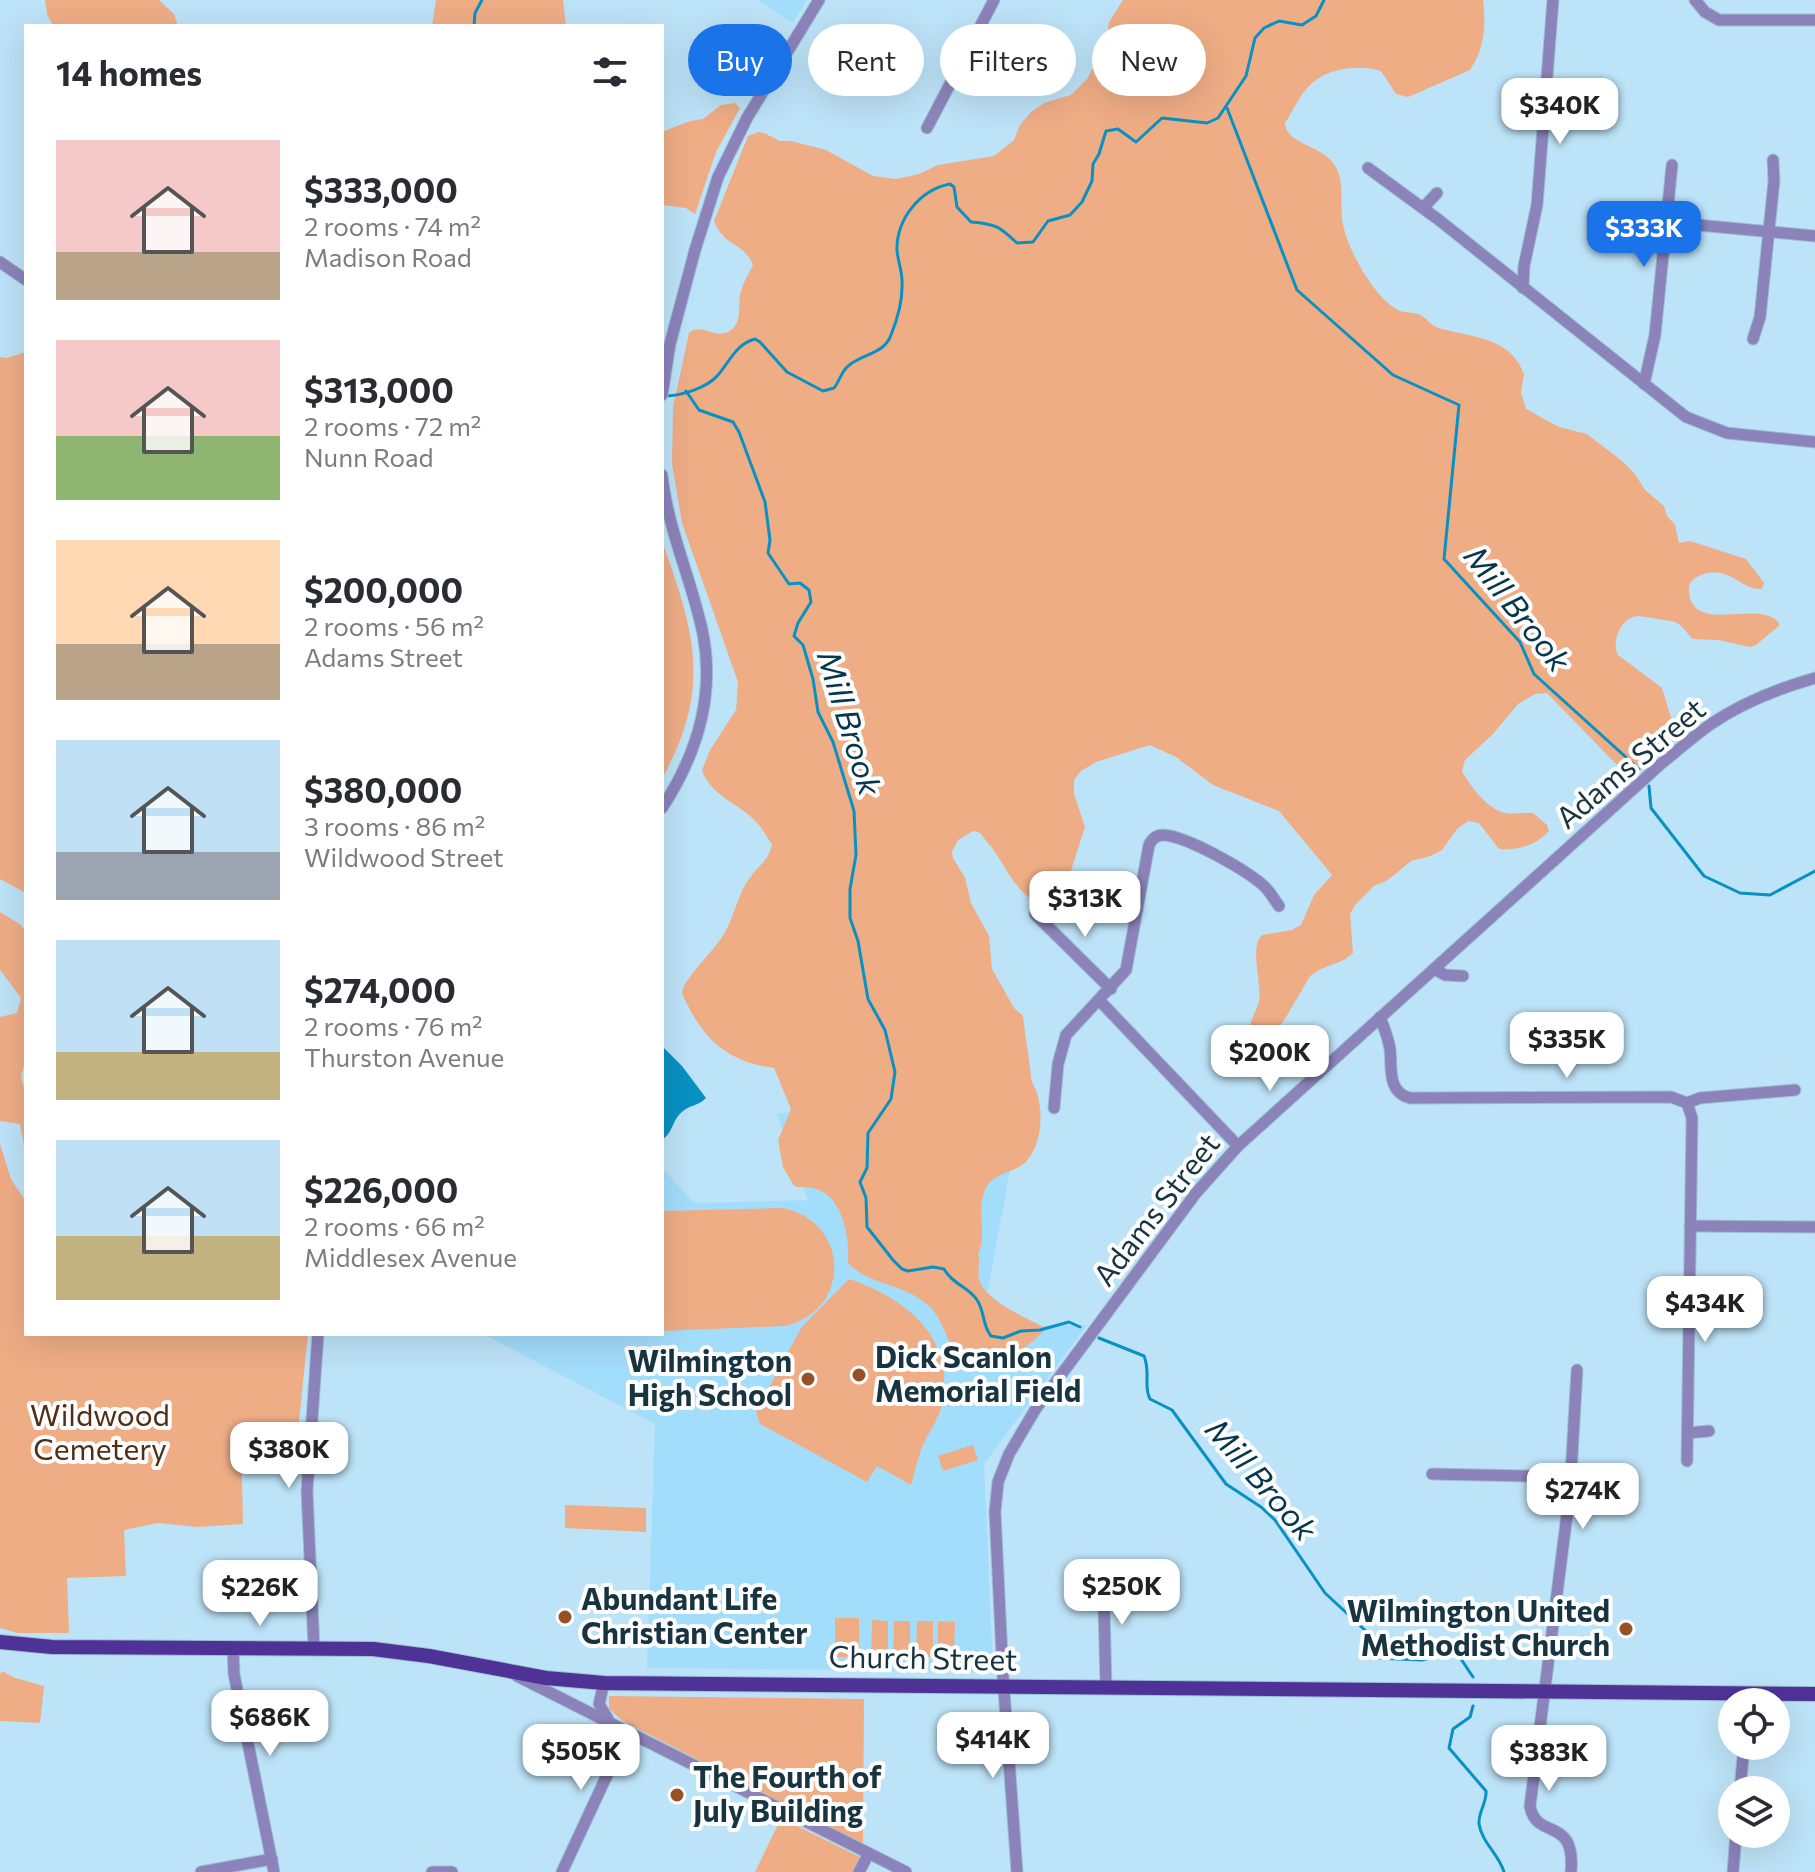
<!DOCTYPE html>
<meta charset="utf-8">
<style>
body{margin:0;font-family:Commissioner,sans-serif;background:#f7f7f7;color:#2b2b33;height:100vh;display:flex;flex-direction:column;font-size:30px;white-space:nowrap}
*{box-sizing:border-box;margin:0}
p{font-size:26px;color:#7c7c81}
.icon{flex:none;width:44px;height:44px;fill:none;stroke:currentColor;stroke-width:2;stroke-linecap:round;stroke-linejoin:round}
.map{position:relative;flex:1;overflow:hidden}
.sheet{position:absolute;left:24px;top:24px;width:640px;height:1312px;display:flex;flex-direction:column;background:#fff;border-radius:0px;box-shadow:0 8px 32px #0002}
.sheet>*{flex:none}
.banner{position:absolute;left:688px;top:24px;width:760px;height:72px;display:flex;gap:16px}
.fabs{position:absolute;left:1718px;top:1688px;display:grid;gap:16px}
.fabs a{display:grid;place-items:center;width:72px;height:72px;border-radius:50%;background:#fff;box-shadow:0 8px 32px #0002;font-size:40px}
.price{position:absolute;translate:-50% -68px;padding:0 18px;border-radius:16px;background:#fff;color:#222;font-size:26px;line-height:52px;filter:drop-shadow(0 2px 4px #0008)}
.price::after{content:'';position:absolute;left:50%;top:48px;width:24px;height:18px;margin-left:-12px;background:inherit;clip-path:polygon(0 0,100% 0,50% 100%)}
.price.active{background:#1a73e8;color:#fff}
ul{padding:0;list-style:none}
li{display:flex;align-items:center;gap:24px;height:200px;padding:0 32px}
li span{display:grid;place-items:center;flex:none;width:224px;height:160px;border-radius:0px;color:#555}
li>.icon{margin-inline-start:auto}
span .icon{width:96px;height:96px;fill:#fffc;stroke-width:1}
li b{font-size:34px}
h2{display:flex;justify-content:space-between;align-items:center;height:96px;padding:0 32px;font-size:34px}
.chip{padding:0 28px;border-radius:36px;background:#fff;box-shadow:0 8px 32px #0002;font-size:28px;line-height:72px}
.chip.active{background:#1a73e8;color:#fff}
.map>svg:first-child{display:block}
.built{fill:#a3ddfc}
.green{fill:#efad86}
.water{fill:#0891c2}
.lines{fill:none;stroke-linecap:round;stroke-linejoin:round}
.stream{stroke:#0891c2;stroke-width:3}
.minor-casing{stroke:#9cc0d3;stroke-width:13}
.major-casing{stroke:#9cc0d3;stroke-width:16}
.minor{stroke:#8c83bb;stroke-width:11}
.major{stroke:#4f3296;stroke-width:14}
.poi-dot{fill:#965224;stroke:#fefefe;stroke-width:3}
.labels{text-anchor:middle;stroke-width:8;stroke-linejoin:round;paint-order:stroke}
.street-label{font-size:30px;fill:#193441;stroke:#fefefe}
.poi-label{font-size:30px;font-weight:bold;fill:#193441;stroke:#fefefe;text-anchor:start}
.park-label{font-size:30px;fill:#512e18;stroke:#fefefe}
.water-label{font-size:32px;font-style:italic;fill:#05384d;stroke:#fefefe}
</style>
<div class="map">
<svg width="1815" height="1872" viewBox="0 0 1815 1872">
<rect width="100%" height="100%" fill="#bde3f8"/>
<g class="built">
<path d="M758,0h49l-14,23z"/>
<path d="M809,1109l209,18 -37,200 106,-2 -103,139 9,207 -346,-3 8,-244 -172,-90h179v-166l32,35 114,-3 -31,-86z"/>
</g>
<g class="green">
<path d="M45,0h114l15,14 4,12h-125l-6,-12z"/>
<path d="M436,0h127l3,26h-134z"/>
<path d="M1123,0h360c3,25 2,48 -13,70l-62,27 -12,-3 -15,-23c-23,-7 -55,-3 -72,15 -10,10 -16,25 -24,37 1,21 36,22 49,41 11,17 6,35 8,54 2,26 32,80 56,92 7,4 17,1 24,6 5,3 8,8 14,11 32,11 73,7 88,47l-3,18 5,17 33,18 28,7 35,27 13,13 10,16 19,16 3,10 8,9 4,18 11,-2 56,18 18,24 -2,6c-22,2 -34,-28 -65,-12 -6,3 -9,8 -8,15 4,45 75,4 91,33l-24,20 -6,2 -32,-7 -25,-1c-6,-5 -10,-14 -18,-17 -3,-1 -35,-6 -37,-6 -17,1 -27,25 -20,39l44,33 11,36 -1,10 -7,10 -20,20 -12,4 -17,-4 -69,-71 -12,1 -17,10 -25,30 -28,26 -3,11c8,15 25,38 43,42 9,2 19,-1 28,0l14,12 2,6c-12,14 -32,20 -50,18l-20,-26 -11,-2 -11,8 -15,21 -12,6 -19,5 -23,19 -14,6 -18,18 -6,10 3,39 -9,7 -23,9 -11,7 -25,43 -16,21 -7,25 -5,3 -6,-1c-6,-12 -4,-35 1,-48 2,-6 6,-11 7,-18 3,-19 -10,-54 3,-66l30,-5 9,-5 13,-30 18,-20 -53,-64 -66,-26 -37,-28 -26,-12 -54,17 -15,9 -7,9v14l11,33 -20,62 -13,14c-33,5 -46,-41 -65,-61 -5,-6 -5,-10 -14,-11l-15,9 -6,12 1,6 12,20 6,25 18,33 3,33 22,39 9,8c2,20 6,40 8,60 0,7 4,11 6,17 6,20 5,48 -8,65 -11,16 -34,12 -43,30 -11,22 2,44 -8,66 3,8 -1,17 1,25 6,22 49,40 67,49 -9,12 -22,18 -32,29l-31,2 -17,4c-20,-15 -20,-41 -37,-57 -25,-23 -59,-20 -81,-43 2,-24 -5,-69 -35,-75 -7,-2 -13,0 -19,-2l-11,-19 -5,-27 13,-31 -17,-41c-48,-6 -73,-31 -92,-75 2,-15 31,-41 40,-56 13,-19 15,-44 30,-62 8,-11 17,-15 20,-31 -5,-6 -9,-15 -15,-21 -16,-19 -47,-27 -55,-53l8,-20 26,-40 2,-28 -56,-159 -10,-59 1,-56 16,-75c12,-10 23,4 36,0 18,-6 13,-24 15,-38 2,-10 8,-20 13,-30 -10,-24 -27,-16 -39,-44l34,-85 10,-4 6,1 16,8h11l35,9 47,26 23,3 23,-5 19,-9 56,-9 20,-16 6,-15 11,-13 13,-9 27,-8 16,-16 19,-35 3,-22z"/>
<path d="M735,103l5,5 -24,44 -21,62 -9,-6 -24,-3v-73l28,-11 13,-2 18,-14z"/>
<path d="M26,352v541l-26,-14v-522l7,1z"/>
<path d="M662,541c33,93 50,146 0,238z"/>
<path d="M0,912l21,13 5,7v125l-5,20 5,18v61l-6,-32 -20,-3v-104l17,-4 4,-15 -21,-28z"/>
<path d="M0,1144l11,35 15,23v132h282l-10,97 -57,3 2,90 -45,3 -40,-4 -34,7 2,46 -59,2 2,55h-52l-17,-5z"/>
<path d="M783,1208c67,14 69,102 2,118l-123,5v-120z"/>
<path d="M849,1279c57,19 107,59 93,125 -3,14 -12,26 -18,39 -6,13 -9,28 -13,42l-34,-19 -10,16 -107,-58 -4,-12 45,-84z"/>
<path d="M973,1445l5,15 -35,11 -5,-15z"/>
<path d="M565,1505l81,3v24l-81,-4z"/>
<rect x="835" y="1618" width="24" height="39"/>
<path d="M872,1620l16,1v36l-17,-1z"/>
<path d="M894,1621h16v36l-17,-1z"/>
<path d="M917,1621h16v36h-17z"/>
<path d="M938,1621l17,1 -1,35h-16z"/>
<path d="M2,1671l13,7 29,8 -4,37 -40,-2v-47z"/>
<path d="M609,1696l255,3 -1,146 -240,-124 -14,-12z"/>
<path d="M781,1818l81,40 -8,14h-99z"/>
</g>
<path class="water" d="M662,1046l20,20 24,32c-7,8 -17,7 -24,14 -10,8 -9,21 -20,28z"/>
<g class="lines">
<g class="stream">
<path d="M474,26l1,-13 7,-13"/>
<path d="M1227,108l70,182 96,85 66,30 -15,154 76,83 14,32 105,95"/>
<path d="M686,391l13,19 34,12 6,10 26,70 5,38 -2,13 21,31 11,-1 9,7 2,12 -13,21 -4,13 9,9 10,34 5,33 15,30 21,69 2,44 -6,34v29l8,23 10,58 17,31 10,42 -4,27 -23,34 -1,35 -7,14 6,16 1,29 26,33 9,9 6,2 25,-4 11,2c8,15 25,18 33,31 8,12 5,25 14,36l12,2 18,-7 19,-1 29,-8 11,5"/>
<path d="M664,396c17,0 43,-8 54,-21 12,-14 18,-31 37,-36l5,3 27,30 36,19 11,-3c5,-6 7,-15 13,-21 13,-13 37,-12 44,-32 6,-15 12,-37 11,-54 0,-10 -4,-20 -5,-30 -1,-31 22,-61 53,-67l4,3 3,20 14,15c25,2 28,4 46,21l16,-1 15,-21 22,-6 12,-13 10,-21 1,-17 6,-10 7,-23 12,-2 18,13 26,-24 45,5 11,-5 28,-42 9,-38 9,-10 15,-7 23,4 14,-9 8,-16"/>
<path d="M1649,786l2,22 53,68 36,17 30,2 45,-24"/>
<path d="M1099,1338l45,18c7,17 -1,30 6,43l22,11 54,74 35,23 14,13 50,73 42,39 3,11 -2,6 7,9 47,2 30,-8 5,1 16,24"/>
<path d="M1473,1706l-3,11 -17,12 -4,19 37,43c1,12 -8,21 -7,33 3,19 20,30 25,48"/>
</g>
<g class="minor-casing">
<g id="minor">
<path d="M1695,0l10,12 14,8h96"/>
<path d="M927,128l67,-128"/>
<path d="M1368,168l71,52 247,197 41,16 88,9"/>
<path d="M1423,208l14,-15"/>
<path d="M1666,222l149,14"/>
<path d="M0,262l26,18"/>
<path d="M1523,288l1,-22 13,-61 16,-205"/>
<path d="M1753,339l7,-22 14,-136 -1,-21"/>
<path d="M1644,384l11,-49 17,-170"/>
<path d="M662,395l8,-51 25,-94 23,-73 29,-59 72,-118"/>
<path d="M662,475c6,56 30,105 41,159 12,63 -7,122 -41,174"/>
<path d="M1035,914l76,75"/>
<path d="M1434,969l11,6 18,1"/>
<path d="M1099,1000l139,146"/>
<path d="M1380,1017c4,10 8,21 10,32 2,19 -3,43 20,49l261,-1 16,6 13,-5 95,-8"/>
<path d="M1687,1103l5,15 -5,343"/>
<path d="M1054,1108l4,-44 8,-29 60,-65 23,-125c3,-6 7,-10 14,-10 24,1 83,35 101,51 6,6 10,13 15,20"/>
<path d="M1690,1226l125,1"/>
<path d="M1688,1433l21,-2"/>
<path d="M1432,1474l140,3"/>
<path d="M1103,1568l3,119"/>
<path d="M233,1647l1,27 40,198"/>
<path d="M314,1648l-7,-157 11,-157"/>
<path d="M517,1676l389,196"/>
<path d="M604,1683l-5,21 9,15"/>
<path d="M1740,1790l4,-44"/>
<path d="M201,1872l71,-13"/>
<path d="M432,1872h20"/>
<path d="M562,1872l66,-142"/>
<path d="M859,1872l9,-17"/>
<path d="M1017,1872l-14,-196 -8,-164 3,-30 11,-28 26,-44 161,-217 42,-47 424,-383c16,-13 32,-27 49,-39 31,-21 69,-36 104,-46"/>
<path d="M1571,1872c5,-57 -35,-31 -41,-66l40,-315 7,-121"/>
<path d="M1733,1872l3,-38"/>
</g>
</g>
<g class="major-casing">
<path id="major" d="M0,1642l52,5 321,2 56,7 117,22 58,5 1211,11"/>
</g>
<use href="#minor" class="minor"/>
<use href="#major" class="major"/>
</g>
<g class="poi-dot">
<circle cx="859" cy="1375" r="8"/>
<circle cx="808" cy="1379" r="8"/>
<circle cx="565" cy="1617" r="8"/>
<circle cx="1626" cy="1629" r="8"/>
<circle cx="677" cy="1795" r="8"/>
</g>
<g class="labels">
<g class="street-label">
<text transform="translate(1631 764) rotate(-40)" y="10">Adams Street</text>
<text transform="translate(1157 1210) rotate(-52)" y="10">Adams Street</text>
<text transform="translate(923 1659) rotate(1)" y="10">Church Street</text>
</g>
<g class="poi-label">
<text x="875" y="1368">Dick Scanlon<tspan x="875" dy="34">Memorial Field</tspan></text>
<text x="792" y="1372" text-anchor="end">Wilmington<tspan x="792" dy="34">High School</tspan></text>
<text x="581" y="1610">Abundant Life<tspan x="581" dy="34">Christian Center</tspan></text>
<text x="1610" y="1622" text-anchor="end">Wilmington United<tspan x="1610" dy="34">Methodist Church</tspan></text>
<text x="693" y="1788">The Fourth of<tspan x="693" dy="34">July Building</tspan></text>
</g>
<g class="park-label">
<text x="100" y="1426">Wildwood<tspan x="100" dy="34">Cemetery</tspan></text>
</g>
<g class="water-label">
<text transform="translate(1517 609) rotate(52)" y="11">Mill Brook</text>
<text transform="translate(849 723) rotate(73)" y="11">Mill Brook</text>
<text transform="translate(1261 1480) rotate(49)" y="11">Mill Brook</text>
</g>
</g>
</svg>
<div class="fabs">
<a><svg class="icon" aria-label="locate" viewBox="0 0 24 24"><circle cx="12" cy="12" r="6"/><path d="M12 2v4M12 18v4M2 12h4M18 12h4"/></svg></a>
<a><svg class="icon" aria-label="layers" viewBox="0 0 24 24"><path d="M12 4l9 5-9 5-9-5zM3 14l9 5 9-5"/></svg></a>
</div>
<b class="price" style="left:1560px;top:146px">$340K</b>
<b class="price active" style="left:1644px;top:269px">$333K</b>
<b class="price" style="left:1085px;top:939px">$313K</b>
<b class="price" style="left:1567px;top:1080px">$335K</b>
<b class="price" style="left:1270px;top:1093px">$200K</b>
<b class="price" style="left:1705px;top:1344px">$434K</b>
<b class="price" style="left:289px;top:1490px">$380K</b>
<b class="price" style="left:1583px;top:1531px">$274K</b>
<b class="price" style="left:1122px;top:1627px">$250K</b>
<b class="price" style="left:260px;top:1628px">$226K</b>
<b class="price" style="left:270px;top:1758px">$686K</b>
<b class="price" style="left:993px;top:1780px">$414K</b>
<b class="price" style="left:581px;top:1792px">$505K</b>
<b class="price" style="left:1549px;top:1793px">$383K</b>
<div class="banner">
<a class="chip active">Buy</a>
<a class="chip">Rent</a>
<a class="chip">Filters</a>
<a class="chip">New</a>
</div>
<section class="sheet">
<h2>14 homes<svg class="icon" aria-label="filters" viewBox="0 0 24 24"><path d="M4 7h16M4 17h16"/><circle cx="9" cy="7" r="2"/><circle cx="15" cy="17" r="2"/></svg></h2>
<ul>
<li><span style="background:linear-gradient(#f6c9c9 70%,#b9a48a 0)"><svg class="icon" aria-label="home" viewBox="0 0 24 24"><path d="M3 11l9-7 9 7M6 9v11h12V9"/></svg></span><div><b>$333,000</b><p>2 rooms · 74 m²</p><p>Madison Road</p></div></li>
<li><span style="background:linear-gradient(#f6c9c9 60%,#8fb573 0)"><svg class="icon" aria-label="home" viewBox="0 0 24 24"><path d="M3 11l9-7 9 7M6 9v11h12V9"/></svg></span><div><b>$313,000</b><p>2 rooms · 72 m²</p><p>Nunn Road</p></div></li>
<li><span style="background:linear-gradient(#ffd9b3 65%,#b9a48a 0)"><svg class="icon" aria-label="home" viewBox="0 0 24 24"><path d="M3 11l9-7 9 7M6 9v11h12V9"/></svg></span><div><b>$200,000</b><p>2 rooms · 56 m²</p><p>Adams Street</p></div></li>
<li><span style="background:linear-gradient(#bfe0f5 70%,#9aa5b1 0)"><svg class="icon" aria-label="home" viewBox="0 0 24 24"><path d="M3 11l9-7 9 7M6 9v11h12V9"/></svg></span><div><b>$380,000</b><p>3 rooms · 86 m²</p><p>Wildwood Street</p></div></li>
<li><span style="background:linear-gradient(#bfe0f5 70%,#c2b280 0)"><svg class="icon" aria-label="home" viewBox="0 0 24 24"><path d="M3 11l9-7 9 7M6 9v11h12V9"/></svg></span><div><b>$274,000</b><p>2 rooms · 76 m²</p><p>Thurston Avenue</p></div></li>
<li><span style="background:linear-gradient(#bfe0f5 60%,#c2b280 0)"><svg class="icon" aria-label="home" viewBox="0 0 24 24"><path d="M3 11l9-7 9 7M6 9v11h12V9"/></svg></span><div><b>$226,000</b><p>2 rooms · 66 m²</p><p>Middlesex Avenue</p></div></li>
</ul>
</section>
</div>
